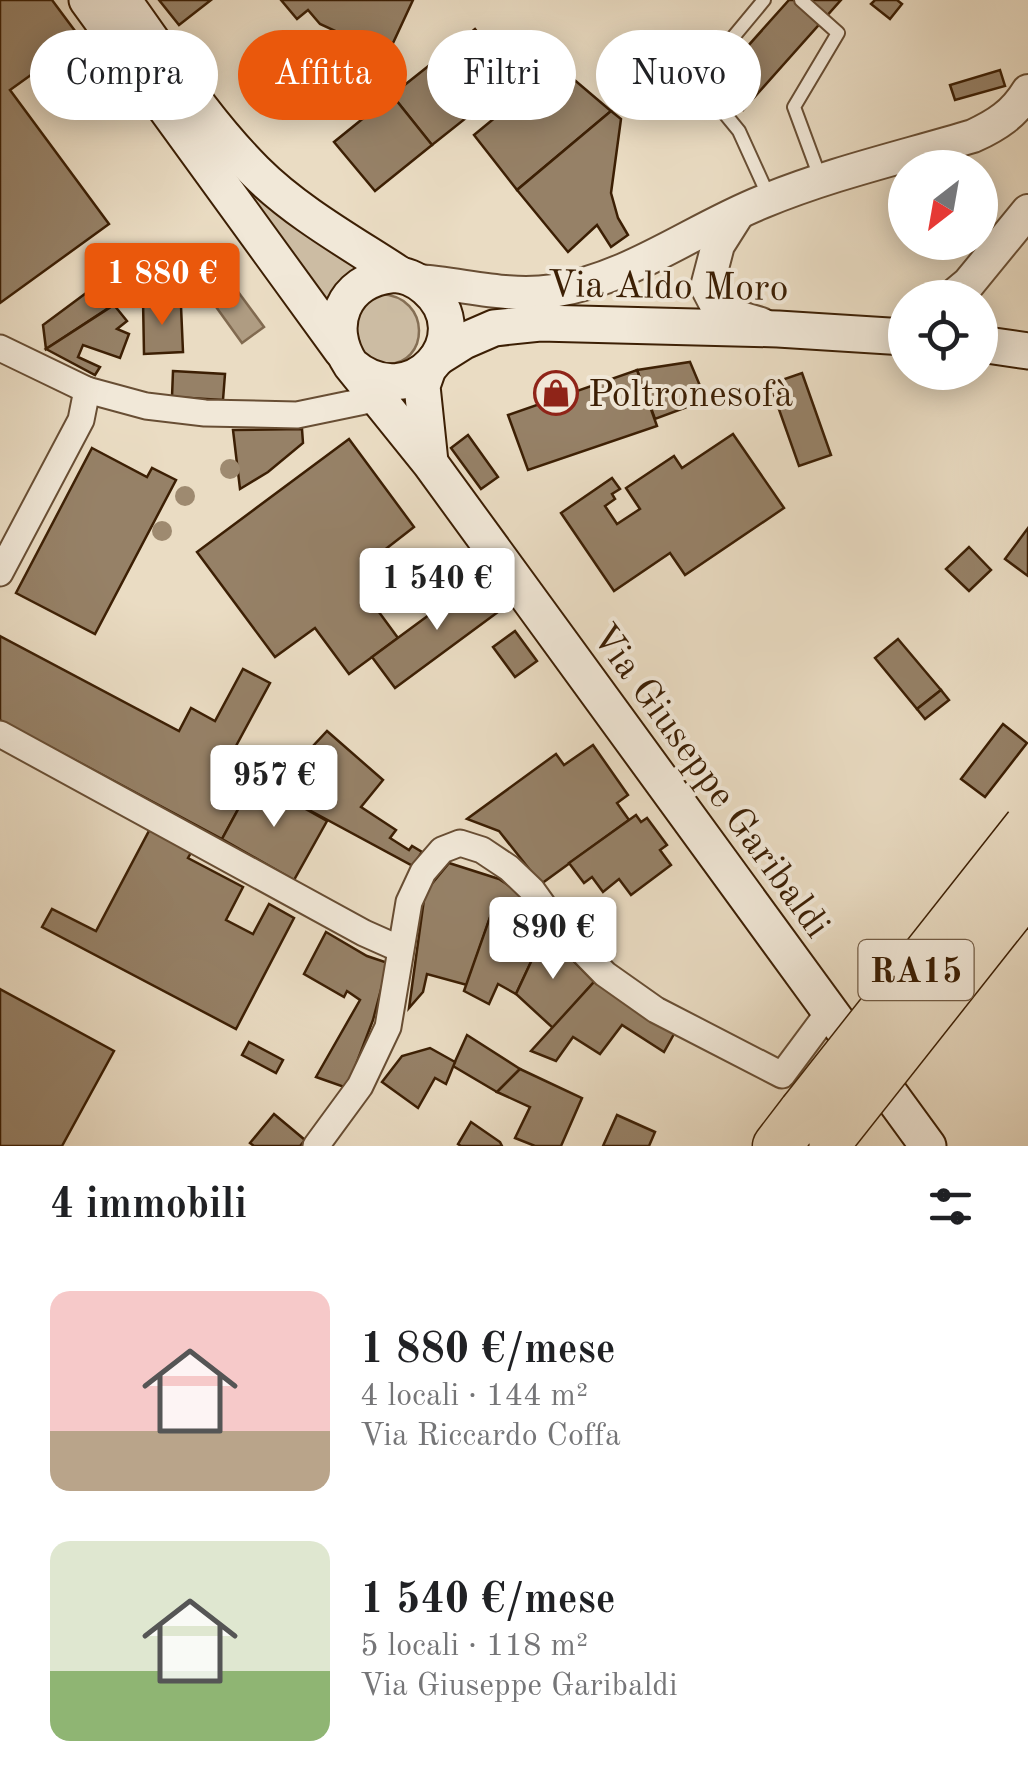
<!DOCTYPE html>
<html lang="it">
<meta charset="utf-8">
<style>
body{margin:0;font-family:"Old Standard TT",serif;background:#f2f2f2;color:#202124;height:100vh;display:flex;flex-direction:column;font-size:38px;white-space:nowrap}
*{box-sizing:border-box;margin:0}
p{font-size:32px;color:#757577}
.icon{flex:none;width:55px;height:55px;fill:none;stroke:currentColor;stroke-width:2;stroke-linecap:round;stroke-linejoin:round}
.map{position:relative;height:1146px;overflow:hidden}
.panel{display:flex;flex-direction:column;background:#fff;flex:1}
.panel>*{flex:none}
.hud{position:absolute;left:30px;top:30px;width:970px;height:90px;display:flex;gap:20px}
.needle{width:65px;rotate:211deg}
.buttons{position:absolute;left:888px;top:150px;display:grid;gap:20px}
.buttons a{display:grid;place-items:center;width:110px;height:110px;border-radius:50%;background:#fff;box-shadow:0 5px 25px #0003;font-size:50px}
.price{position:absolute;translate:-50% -85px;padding:0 22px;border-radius:10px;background:#fff;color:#222;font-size:32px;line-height:65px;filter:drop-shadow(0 2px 5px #0008)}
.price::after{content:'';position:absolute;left:50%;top:60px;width:30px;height:22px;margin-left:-15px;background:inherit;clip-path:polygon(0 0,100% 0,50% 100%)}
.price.selected{background:#ea580c;color:#fff}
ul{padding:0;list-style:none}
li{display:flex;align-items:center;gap:30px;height:250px;padding:0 50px}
li span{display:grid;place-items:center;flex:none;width:280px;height:200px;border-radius:20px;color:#555}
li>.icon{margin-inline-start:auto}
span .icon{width:120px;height:120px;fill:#fffc;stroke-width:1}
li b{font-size:42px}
h2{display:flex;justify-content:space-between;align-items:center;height:120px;padding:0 50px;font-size:42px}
.pill{padding:0 35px;border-radius:45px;background:#fff;box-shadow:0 5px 25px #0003;font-size:35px;line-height:90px}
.pill.selected{background:#ea580c;color:#fff}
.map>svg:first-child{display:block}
.green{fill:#ccbca3;stroke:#846e54;stroke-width:2.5}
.water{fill:#af9c82;stroke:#816a50;stroke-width:2.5}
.building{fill:#968167;stroke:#3c1f04;stroke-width:2.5}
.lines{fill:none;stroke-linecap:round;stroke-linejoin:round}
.service-casing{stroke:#684e34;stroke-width:16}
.minor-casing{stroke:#684e34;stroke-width:29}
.tertiary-casing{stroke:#684e34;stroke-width:36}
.secondary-casing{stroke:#3c1f04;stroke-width:39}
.motorway-casing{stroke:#3c1f04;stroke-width:51}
.service{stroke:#f1e8d8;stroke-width:12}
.minor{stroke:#f1e8d8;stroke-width:25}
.tertiary{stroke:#f1e8d8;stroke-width:32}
.secondary{stroke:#f1e8d8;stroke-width:35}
.motorway{stroke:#eadcc3;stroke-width:48}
.motorway-bridge-casing{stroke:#3c1f04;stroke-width:51;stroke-linecap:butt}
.motorway-bridge{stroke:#eadcc3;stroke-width:48}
.tree{fill:#9e8a70}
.labels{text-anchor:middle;stroke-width:8;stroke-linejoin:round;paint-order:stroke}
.shield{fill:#f1e8d8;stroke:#725b44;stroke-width:2.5}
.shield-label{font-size:35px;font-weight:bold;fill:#3c1f04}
.street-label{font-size:38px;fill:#3c1f04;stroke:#f1e8d8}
.poi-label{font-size:38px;fill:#3c1f04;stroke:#f1e8d8;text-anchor:start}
</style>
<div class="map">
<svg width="1028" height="1146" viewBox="0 0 1028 1146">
<rect width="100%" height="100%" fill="#eadcc3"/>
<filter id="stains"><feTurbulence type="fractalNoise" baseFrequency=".002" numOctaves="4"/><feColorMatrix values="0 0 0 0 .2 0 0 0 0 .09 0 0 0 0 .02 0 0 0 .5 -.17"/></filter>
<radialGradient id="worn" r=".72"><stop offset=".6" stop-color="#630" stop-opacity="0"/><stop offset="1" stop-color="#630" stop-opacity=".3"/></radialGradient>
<g class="green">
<path d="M212,139l156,125 -26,14 -20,28z"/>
<path d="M380,294c53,2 49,72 6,70 -8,0 -17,-5 -23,-8l-11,-42z"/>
</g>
<path class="water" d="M236,289l28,38 -22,16 -28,-39z"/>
<g class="building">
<path d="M0,0h52l29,39 -71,51 99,134 -109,79z"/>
<path d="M159,0h52l-32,25z"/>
<path d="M281,0h132l-33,71 -46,-21 8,-16 -22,-10 -12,-14 -11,9z"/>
<path d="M789,0h52l-98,110 -29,-26z"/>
<path d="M875,0h22l5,4 -12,15 -19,-15z"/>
<path d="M475,29l40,50 -83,66 -40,-50z"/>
<path d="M558,66l53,45 -94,79 -43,-55z"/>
<path d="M1000,70l5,16 -50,14 -5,-15z"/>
<path d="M392,95l40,50 -57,46 -41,-49z"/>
<path d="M611,111l10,8 -10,74 7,25 10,17 -17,12 -14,-22 -29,27 -51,-62z"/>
<path d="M101,282l18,19 -73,48 -3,-24z"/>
<path d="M158,298l1,9 22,-1 2,46 -39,2 -1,-55z"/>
<path d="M114,305l13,16 -10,8 12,5 -9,24 -37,-13 -5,12 22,10 -5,8 -49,-26z"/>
<path d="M690,362l16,38 -51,19 -18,-49z"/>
<path d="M637,370l20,56 -129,44 -20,-55z"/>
<path d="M173,371l52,3 -2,26 -51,-3z"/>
<path d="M802,373l29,82 -32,11 -29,-82z"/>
<path d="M302,429l1,14 -35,29 -28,17 -7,-59z"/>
<path d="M733,434l51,74 -99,67 -15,-22 -56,38 -53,-78 51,-35 8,11 -8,5 3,5 -10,7 12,18 23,-15 -14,-21 48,-32 8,12z"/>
<path d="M468,435l30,42 -17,12 -30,-41z"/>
<path d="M349,439l65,88 -36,28 11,14 -27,20 36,49 -49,36 -34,-46 -40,29 -78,-105z"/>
<path d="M92,448l55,29 5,-9 24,12 -81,154 -79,-41z"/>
<path d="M1028,528v48l-23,-17z"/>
<path d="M969,547l22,23 -22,21 -23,-22z"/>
<path d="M479,578l23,31 -107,79 -23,-31z"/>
<path d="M515,631l22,30 -22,16 -22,-30z"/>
<path d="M0,636l179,95 12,-23 24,13 28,-52 27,14 -41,76 28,15 -35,65 -222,-119z"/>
<path d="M898,639l43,51 -24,19 -42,-51z"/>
<path d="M941,690l8,10 -24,19 -8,-10z"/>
<path d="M1003,724l24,19 -42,54 -24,-18z"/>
<path d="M327,731l56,49 -22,27 35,23 -6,8 19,12 3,-4 10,6 -9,14 -141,-76z"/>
<path d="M593,745l35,50 -11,8 12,17 -88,64 -42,-53 -32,-12 89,-65 8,11z"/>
<path d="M254,780l73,41 -33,59 -72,-41z"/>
<path d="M636,815l5,7 6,-4 20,27 -7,5 11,15 -40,30 -12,-16 -16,13 -11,-15 -8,6 -15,-20z"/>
<path d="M150,829l42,22 -4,7 55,29 -17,33 27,14 16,-30 25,14 -58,111 -194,-102 10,-18 44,22z"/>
<path d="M449,863l50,16 26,17 20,36 -50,-29 -28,82 -40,-11 -4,18 -14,16 16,-116z"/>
<path d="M495,903l50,29 -29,62 -18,-10 -9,20 -25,-13z"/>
<path d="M326,932l41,24 21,7 -15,57 -26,68 -31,-11 44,-77 -13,-9 -3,6 -40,-23z"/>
<path d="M545,932l49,50 -41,46 -37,-34z"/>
<path d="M594,982l80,52 -10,18 -42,-27 -22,29 -27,-17 -17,24 -25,-10z"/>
<path d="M0,989l114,62 -52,95h-62z"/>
<path d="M467,1035l53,34 -23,23 -44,-26z"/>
<path d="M249,1042l34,18 -7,13 -34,-18z"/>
<path d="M430,1048l25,14 -9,22 -11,-6 -17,30 -36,-26 20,-26z"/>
<path d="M520,1069l62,29 -21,48h-26l-20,-8 15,-31 -33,-15z"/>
<path d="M274,1114l31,26 -5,6h-46l-4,-3z"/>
<path d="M617,1115l38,17 -6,14h-46z"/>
<path d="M471,1122l29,20 2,4h-41l-3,-2z"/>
</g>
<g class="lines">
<g class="service-casing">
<g id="service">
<path d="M764,0l-59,71 -2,16 36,44 30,66"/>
<path d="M801,0l37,33 -44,74 27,73"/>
</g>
</g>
<g class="minor-casing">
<g id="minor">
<path d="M0,348l87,42 59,16 59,7 92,2 82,-17 10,-6"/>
<path d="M0,573l81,-153 6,-30"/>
<path d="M0,734l364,199 36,16"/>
<path d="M316,1146l44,-60 28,-59 21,-125 14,-30 19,-22 18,-7 22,7 27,18 23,22 25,35 48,49 51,36 126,65 46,-62"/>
</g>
</g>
<g class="tertiary-casing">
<g id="tertiary">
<path d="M737,215l-19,30 -11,42 13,25 41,12"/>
<path d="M417,281c46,3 90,17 136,10 77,-12 139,-61 209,-89 67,-28 141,-45 211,-66 24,-11 41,-22 55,-45"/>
<path d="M951,298l18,-15 59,-72"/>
</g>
</g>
<g class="secondary-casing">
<g id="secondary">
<path d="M87,0l255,351"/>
<path d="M123,0c42,58 81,120 132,171 41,41 95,71 144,103"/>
<path d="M980,344l48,7"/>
<path d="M437,358l27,-17 30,-13 46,-5 238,6 127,8"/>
<path d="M351,365c60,52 131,-29 75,-77 -9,-8 -23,-15 -35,-13 -48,6 -66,51 -40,90l79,98 498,683"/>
<path d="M428,369l-6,17 8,76"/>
</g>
</g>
<g class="motorway-casing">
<path id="motorway" d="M777,1146l26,-34"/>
</g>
<use href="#service" class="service"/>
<use href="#minor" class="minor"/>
<use href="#tertiary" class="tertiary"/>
<use href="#secondary" class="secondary"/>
<use href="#motorway" class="motorway"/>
<g class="motorway-bridge-casing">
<g id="motorway-bridge">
<path d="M803,1112l225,-285"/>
<path d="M832,1136l196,-248"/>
</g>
</g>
<use href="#motorway-bridge" class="motorway-bridge"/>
</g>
<g class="tree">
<circle cx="230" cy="469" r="10"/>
<circle cx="185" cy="496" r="10"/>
<circle cx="162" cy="531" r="10"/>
</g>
<defs>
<g id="shop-ring" transform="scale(2.25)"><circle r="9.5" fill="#f1e8d8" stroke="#8f2418" stroke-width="1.5"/><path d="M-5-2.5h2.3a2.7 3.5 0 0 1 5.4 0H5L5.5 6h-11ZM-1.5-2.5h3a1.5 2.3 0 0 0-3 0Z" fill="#8f2418"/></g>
</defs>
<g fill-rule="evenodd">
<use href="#shop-ring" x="556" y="393"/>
</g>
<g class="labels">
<rect class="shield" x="858.5" y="940" width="115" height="60" rx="8"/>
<g class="shield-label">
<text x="916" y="982">RA15</text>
</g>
<g class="street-label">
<text transform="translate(668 285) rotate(1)" y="13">Via Aldo Moro</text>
<text transform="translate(712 780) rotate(54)" y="13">Via Giuseppe Garibaldi</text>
</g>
<g class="poi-label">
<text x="588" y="406">Poltronesofà</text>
</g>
</g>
<rect width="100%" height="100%" filter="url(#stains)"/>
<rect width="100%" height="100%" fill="url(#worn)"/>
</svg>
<div class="buttons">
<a><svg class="needle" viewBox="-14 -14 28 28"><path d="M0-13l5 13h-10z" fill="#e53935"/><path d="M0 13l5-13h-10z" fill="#757577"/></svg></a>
<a><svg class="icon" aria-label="locate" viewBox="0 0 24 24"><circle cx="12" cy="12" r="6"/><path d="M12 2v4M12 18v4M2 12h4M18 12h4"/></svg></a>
</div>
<b class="price selected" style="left:162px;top:328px">1 880 €</b>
<b class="price" style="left:437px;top:633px">1 540 €</b>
<b class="price" style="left:274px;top:830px">957 €</b>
<b class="price" style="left:553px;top:982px">890 €</b>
<div class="hud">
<a class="pill">Compra</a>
<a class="pill selected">Affitta</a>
<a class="pill">Filtri</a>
<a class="pill">Nuovo</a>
</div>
</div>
<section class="panel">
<h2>4 immobili<svg class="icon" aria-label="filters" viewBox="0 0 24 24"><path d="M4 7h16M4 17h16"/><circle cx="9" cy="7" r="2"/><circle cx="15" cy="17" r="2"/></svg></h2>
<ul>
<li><span style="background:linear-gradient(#f6c9c9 70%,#b9a48a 0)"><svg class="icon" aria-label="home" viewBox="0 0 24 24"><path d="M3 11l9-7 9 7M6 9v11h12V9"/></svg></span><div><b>1 880 €/mese</b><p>4 locali · 144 m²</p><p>Via Riccardo Coffa</p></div></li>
<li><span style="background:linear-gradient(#dfe7d0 65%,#8fb573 0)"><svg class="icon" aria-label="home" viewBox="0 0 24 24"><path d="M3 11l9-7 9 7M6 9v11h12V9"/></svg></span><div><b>1 540 €/mese</b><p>5 locali · 118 m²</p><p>Via Giuseppe Garibaldi</p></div></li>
</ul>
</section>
